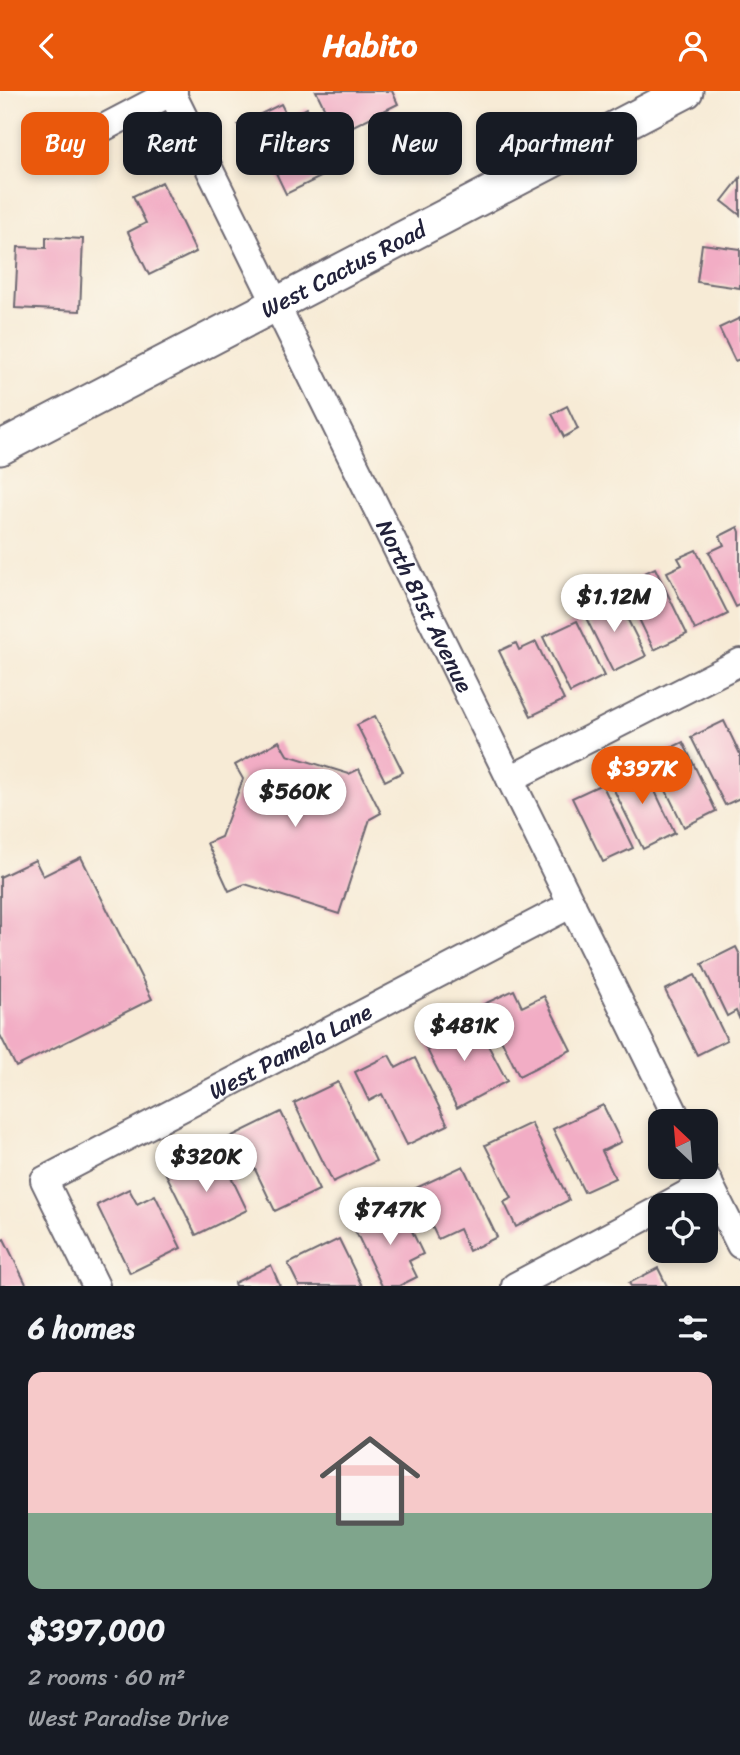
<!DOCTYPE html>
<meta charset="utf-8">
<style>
body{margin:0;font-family:Sriracha,sans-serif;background:#242831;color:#f1f3f6;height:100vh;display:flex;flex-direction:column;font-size:26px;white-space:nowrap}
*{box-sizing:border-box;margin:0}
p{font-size:23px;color:#9ea1a6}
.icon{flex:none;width:38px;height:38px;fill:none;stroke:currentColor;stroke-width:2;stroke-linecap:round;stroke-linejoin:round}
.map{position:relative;height:1195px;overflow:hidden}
.panel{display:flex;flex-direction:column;background:#171b24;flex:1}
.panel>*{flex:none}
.hud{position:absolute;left:21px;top:21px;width:698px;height:63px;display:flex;gap:14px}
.needle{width:46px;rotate:334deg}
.controls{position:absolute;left:648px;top:1018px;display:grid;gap:14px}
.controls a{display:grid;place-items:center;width:70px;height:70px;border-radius:14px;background:#171b24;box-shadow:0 4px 10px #0003;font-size:35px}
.price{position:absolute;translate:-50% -60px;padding:0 16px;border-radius:24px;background:#fff;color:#222;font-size:23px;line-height:46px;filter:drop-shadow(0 2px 4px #0008)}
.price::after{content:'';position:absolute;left:50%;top:42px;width:21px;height:16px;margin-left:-10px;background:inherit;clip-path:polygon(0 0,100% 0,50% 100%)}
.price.selected{background:#ea580c;color:#fff}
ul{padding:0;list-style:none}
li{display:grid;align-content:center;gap:14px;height:371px;padding:0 28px}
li+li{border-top:2px solid #363941}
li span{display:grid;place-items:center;height:217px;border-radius:14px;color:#555}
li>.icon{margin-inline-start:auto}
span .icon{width:126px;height:126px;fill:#fffc;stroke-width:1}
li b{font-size:30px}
h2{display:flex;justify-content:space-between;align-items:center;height:84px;padding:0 28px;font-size:30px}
.tag{padding:0 24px;border-radius:14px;background:#171b24;box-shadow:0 4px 10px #0003;font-size:24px;line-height:63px}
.tag.selected{background:#ea580c;color:#fff}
header{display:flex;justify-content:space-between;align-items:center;height:91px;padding:0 28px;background:#ea580c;color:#fff;font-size:32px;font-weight:700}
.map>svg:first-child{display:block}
.building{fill:#f2adc5}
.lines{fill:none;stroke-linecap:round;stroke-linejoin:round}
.minor-casing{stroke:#6d6871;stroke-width:30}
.major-casing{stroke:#6d6871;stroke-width:37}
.minor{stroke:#fff;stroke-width:26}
.major{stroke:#fff;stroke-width:33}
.labels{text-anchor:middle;stroke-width:6;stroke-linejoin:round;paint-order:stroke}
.street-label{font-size:23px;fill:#22223b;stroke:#fbf7ec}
</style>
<header><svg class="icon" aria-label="back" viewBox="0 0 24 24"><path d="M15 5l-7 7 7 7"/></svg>Habito<svg class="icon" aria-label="person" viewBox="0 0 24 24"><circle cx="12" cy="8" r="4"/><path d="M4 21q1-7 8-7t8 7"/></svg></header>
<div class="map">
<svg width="740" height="1195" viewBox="0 0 740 1195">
<rect width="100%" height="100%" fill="#fbf7ec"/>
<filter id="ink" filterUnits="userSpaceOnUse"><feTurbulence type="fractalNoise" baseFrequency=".0143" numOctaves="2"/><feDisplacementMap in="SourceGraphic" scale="14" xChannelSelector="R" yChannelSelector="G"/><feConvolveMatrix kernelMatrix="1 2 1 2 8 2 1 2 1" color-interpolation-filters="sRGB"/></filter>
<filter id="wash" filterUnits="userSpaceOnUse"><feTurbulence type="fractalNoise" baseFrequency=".00686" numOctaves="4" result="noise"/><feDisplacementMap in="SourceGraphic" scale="28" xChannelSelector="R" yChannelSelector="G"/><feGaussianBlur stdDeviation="1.57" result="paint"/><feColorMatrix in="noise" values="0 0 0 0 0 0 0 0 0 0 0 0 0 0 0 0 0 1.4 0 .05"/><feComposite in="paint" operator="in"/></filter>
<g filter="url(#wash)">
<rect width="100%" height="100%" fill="#f7ebd6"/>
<g id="blocks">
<g class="building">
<path d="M316,0h76l6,13 -61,30z"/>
<path d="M281,13l7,14 19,-10 30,61 -51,25 -19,-40 -12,6 -17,-35z"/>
<path d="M740,87v37l-18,-14z"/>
<path d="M162,91l34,70 -47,23 -21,-43 18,-9 -13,-27z"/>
<path d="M46,146l37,2 -3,72 -65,-3 3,-61 28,1z"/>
<path d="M702,153l38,5v39l-43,-6z"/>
<path d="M740,227v41l-5,2 -16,-33z"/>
<path d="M567,315l11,23 -14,8 -12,-23z"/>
<path d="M738,436l2,5v73l-4,2 -27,-55 15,-7 -4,-9z"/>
<path d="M696,459l32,64 -33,16 -28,-58 15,-7 -4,-7z"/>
<path d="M655,477l32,66 -33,16 -32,-66z"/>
<path d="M616,505l30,60 -33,16 -30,-60z"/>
<path d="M577,530l27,55 -34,17 -27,-56z"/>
<path d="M536,551l28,58 -33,16 -32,-65 17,-8 3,7z"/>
<path d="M375,625l28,56 -18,9 -28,-56z"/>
<path d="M724,630l16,33v44l-15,7 -34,-68z"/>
<path d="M279,650l8,14 62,19 10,-5 22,44 -11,6 -31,95 -94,-30 -16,7 -22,-48 14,-6 22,-58 -8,-14z"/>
<path d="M683,651l33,69 -32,16 -34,-69z"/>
<path d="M642,673l33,69 -32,16 -34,-69z"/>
<path d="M602,693l31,64 -30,14 -31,-64z"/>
<path d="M81,766l71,142 -136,68 -16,-32v-158l35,-17 8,16z"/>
<path d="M736,856l4,8v65l-4,-9 -9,5 -25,-52z"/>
<path d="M695,884l32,65 -30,15 -32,-65z"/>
<path d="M514,899l8,17 22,-11 27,54 -52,26 -35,-72z"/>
<path d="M452,931l8,16 19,-10 28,53 -50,27 -36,-70z"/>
<path d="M389,964l7,13 19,-10 33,67 -41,20 -25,-51 -13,7 -14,-29z"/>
<path d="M338,991l38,79 -43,21 -39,-79z"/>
<path d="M603,1014l18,37 -19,9 13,27 -31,14 -31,-63z"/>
<path d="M281,1021l38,78 -44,21 -24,-50 -11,6 -14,-28z"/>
<path d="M531,1032l38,77 -53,27 -12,-25 8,-4 -27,-53z"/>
<path d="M198,1065l7,15 19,-9 23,48 -51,25 -31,-63z"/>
<path d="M463,1075l34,71 -28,14 -10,-22 -21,10 -24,-50z"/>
<path d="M129,1098l8,15 18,-9 26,53 -51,25 -33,-68z"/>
<path d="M400,1115l23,48 -14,7 8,16 -18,9h-17l-28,-58z"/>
<path d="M4,1148l23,47h-27v-45z"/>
<path d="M339,1148l23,47h-63l-11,-22z"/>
<path d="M271,1174l9,21h-45l-1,-3z"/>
<path d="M658,1177l9,18h-36l-2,-3z"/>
</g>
</g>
</g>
<g filter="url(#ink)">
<use href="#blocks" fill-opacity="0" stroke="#6d6871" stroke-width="2"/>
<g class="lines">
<g class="minor-casing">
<g id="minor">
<path id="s1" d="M171,0l508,1031"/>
<path d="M65,57l109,-57"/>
<path d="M510,688l230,-117"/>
<path d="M701,1076l39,78"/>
<path d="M665,1115l44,-24"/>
<path id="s2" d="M96,1195l-52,-106 528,-276"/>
<path d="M515,1195l145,-77"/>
</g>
</g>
<g class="major-casing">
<g id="major">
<path id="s3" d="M0,357l686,-357"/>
</g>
</g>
<use href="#minor" class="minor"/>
<use href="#major" class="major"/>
</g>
</g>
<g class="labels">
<g class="street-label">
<text dy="8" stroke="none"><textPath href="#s3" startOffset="387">West Cactus Road</textPath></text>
<text dy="8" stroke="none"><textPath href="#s1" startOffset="574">North 81st Avenue</textPath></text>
<text dy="8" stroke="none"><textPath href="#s2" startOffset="396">West Pamela Lane</textPath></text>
</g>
</g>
</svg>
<div class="controls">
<a><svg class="needle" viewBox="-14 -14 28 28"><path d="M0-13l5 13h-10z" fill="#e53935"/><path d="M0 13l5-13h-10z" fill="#9ea1a6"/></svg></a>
<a><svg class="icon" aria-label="locate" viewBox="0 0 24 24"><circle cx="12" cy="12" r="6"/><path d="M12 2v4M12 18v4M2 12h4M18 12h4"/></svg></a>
</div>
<b class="price" style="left:614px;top:543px">$1.12M</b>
<b class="price selected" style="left:642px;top:715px">$397K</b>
<b class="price" style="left:295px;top:738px">$560K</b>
<b class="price" style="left:464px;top:972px">$481K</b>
<b class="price" style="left:206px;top:1103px">$320K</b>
<b class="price" style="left:390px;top:1156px">$747K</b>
<div class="hud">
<a class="tag selected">Buy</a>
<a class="tag">Rent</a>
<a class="tag">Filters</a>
<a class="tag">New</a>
<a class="tag">Apartment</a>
</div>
</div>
<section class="panel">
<h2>6 homes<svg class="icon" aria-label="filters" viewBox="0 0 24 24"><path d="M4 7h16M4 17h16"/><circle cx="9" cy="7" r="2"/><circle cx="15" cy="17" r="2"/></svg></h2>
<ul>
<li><span style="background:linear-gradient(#f6c9c9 65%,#7fa58c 0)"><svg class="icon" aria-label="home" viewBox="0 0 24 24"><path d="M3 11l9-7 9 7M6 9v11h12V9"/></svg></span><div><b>$397,000</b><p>2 rooms · 60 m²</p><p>West Paradise Drive</p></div></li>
</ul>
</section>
